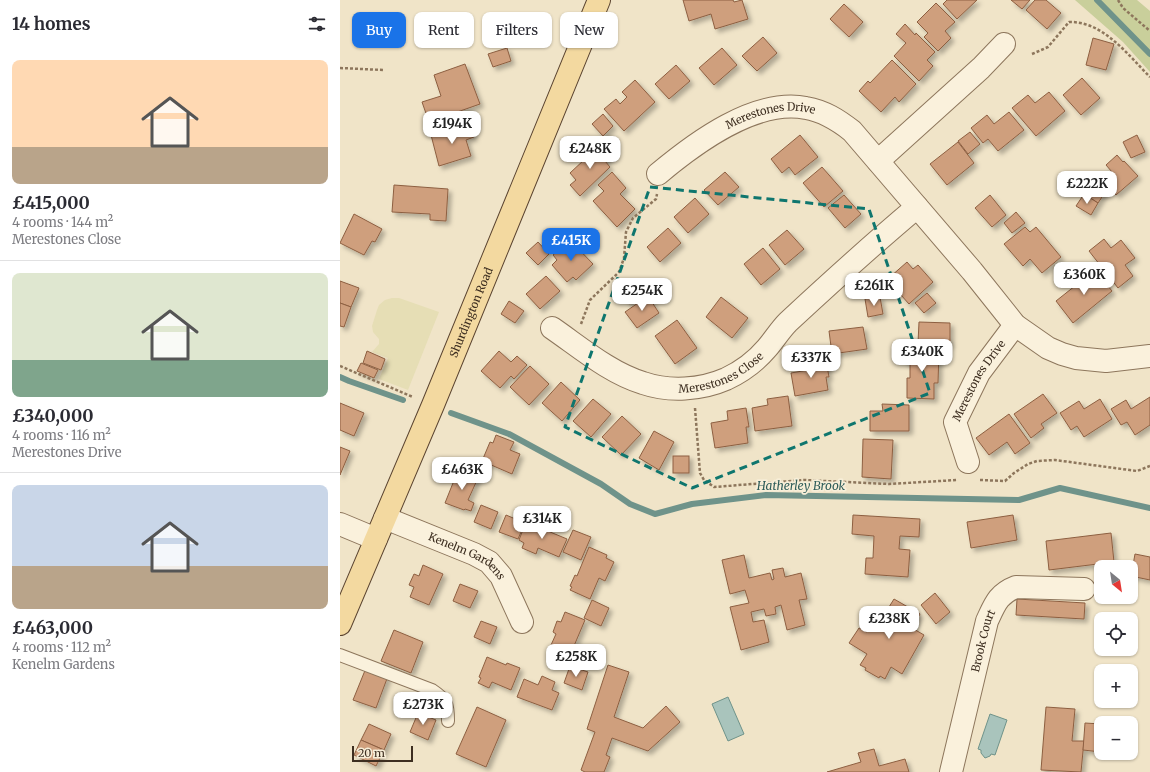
<!DOCTYPE html>
<meta charset="utf-8">
<style>
body{margin:0;font-family:Merriweather,serif;background:#f7f7f7;color:#2b2b33;height:100vh;display:flex;flex-direction:column;font-size:15px;white-space:nowrap}
*{box-sizing:border-box;margin:0}
p{font-size:13px;color:#7c7c81}
.icon{flex:none;width:22px;height:22px;fill:none;stroke:currentColor;stroke-width:2;stroke-linecap:round;stroke-linejoin:round}
.map{position:relative;flex:1;overflow:hidden}
.sheet{display:flex;flex-direction:column;background:#fff;width:340px}
.sheet>*{flex:none}
.banner{position:absolute;left:12px;top:12px;width:380px;height:36px;display:flex;gap:8px}
.needle{width:26px;rotate:150deg}
.fabs{position:absolute;left:754px;top:560px;display:grid;gap:8px}
.fabs a{display:grid;place-items:center;width:44px;height:44px;border-radius:8px;background:#fff;box-shadow:0 1px 3px #0004;font-size:20px}
.scale{position:absolute;left:12px;bottom:10px;width:61px;box-sizing:border-box;padding-left:4px;border:2px solid #3d2e20;border-top:0;font-size:11px;line-height:14px;white-space:nowrap;color:#3d2e20;-webkit-text-stroke:3px #f7eed8;paint-order:stroke}
.price{position:absolute;translate:-50% -34px;padding:0 9px;border-radius:8px;background:#fff;color:#222;font-size:13px;line-height:26px;filter:drop-shadow(0 1px 2px #0008)}
.price::after{content:'';position:absolute;left:50%;top:24px;width:12px;height:9px;margin-left:-6px;background:inherit;clip-path:polygon(0 0,100% 0,50% 100%)}
.price.selected{background:#1a73e8;color:#fff}
ul{padding:0;list-style:none}
li{display:grid;align-content:center;gap:8px;height:212px;padding:0 12px}
li+li{border-top:1px solid #e1e1e2}
li span{display:grid;place-items:center;height:124px;border-radius:8px;color:#555}
li>.icon{margin-inline-start:auto}
span .icon{width:72px;height:72px;fill:#fffc;stroke-width:1}
li b{font-size:17px}
h2{display:flex;justify-content:space-between;align-items:center;height:48px;padding:0 12px;font-size:17px}
.tag{padding:0 14px;border-radius:8px;background:#fff;box-shadow:0 1px 3px #0004;font-size:14px;line-height:36px}
.tag.selected{background:#1a73e8;color:#fff}
main{display:flex;flex:1;min-height:0}
.map>svg:first-child{display:block}
.farmland{fill:#e6deb5}
.green{fill:#c9cf9b}
.water{fill:#a9c4bc;stroke:#6f938a}
.lines{fill:none;stroke-linecap:round;stroke-linejoin:round}
.stream{stroke:#6f938a;stroke-width:6}
.building{fill:#cf9f7d;stroke:#8d5f41;filter:url(#shadow)}
.lane-casing{stroke:#8d765c;stroke-width:14}
.street-casing{stroke:#8d765c;stroke-width:24}
.primary-casing{stroke:#5b4430;stroke-width:24}
.path{stroke:#8d765c;stroke-width:2.5;stroke-dasharray:3 2;stroke-linecap:butt}
.lane{stroke:#faf1dc;stroke-width:12}
.street{stroke:#faf1dc;stroke-width:22}
.primary{stroke:#f3d9a0;stroke-width:22}
.marked{fill:none;stroke:#0f766e;stroke-width:3;stroke-dasharray:8 5;stroke-linejoin:round}
.labels{text-anchor:middle;stroke-width:3.5;stroke-linejoin:round;paint-order:stroke}
.street-label{font-size:11px;fill:#3d2e20;stroke:#f7eed8}
.water-label{font-size:12px;font-style:italic;fill:#2f5d5a;stroke:#f7eed8}
</style>
<main>
<section class="sheet">
<h2>14 homes<svg class="icon" aria-label="filters" viewBox="0 0 24 24"><path d="M4 7h16M4 17h16"/><circle cx="9" cy="7" r="2"/><circle cx="15" cy="17" r="2"/></svg></h2>
<ul>
<li><span style="background:linear-gradient(#ffd9b3 70%,#b9a48a 0)"><svg class="icon" aria-label="home" viewBox="0 0 24 24"><path d="M3 11l9-7 9 7M6 9v11h12V9"/></svg></span><div><b>£415,000</b><p>4 rooms · 144 m²</p><p>Merestones Close</p></div></li>
<li><span style="background:linear-gradient(#dfe7d0 70%,#7fa58c 0)"><svg class="icon" aria-label="home" viewBox="0 0 24 24"><path d="M3 11l9-7 9 7M6 9v11h12V9"/></svg></span><div><b>£340,000</b><p>4 rooms · 116 m²</p><p>Merestones Drive</p></div></li>
<li><span style="background:linear-gradient(#c9d6e8 65%,#b9a48a 0)"><svg class="icon" aria-label="home" viewBox="0 0 24 24"><path d="M3 11l9-7 9 7M6 9v11h12V9"/></svg></span><div><b>£463,000</b><p>4 rooms · 112 m²</p><p>Kenelm Gardens</p></div></li>
</ul>
</section>
<div class="map">
<svg width="810" height="772" viewBox="0 0 810 772">
<defs>
<filter id="shadow"><feDropShadow dx="3.5" dy="3.5" stdDeviation="2" flood-color="#0004"/></filter>
</defs>
<rect width="100%" height="100%" fill="#f0e4c8"/>
<path class="farmland" d="M52,298h7l40,14 -31,78 -29,-11 9,-21 -16,-6 7,-8v-5l-6,-7 -1,-6 5,-16 2,-5 6,-5z"/>
<path class="green" d="M735,0h62l13,11v61l-27,-30z"/>
<g class="water">
<path d="M388,697l16,37 -16,7 -16,-37z"/>
<path d="M650,714l17,6 -12,35 -4,-1 -1,2 -5,2 -4,-5v-3l-3,-1z"/>
</g>
<g class="lines">
<g class="stream">
<path d="M757,0l53,54"/>
<path d="M0,377l9,4 54,19"/>
<path d="M111,413l58,21 92,50 29,20 25,10 37,-10 74,-9 253,5 41,-12 90,20"/>
</g>
</g>
<g class="building">
<path d="M343,0h50l1,2 8,-2 6,19 -33,10 -4,-15 -22,7z"/>
<path d="M607,0h30l-20,19 -14,-15z"/>
<path d="M671,0h19l-8,9z"/>
<path d="M695,0h11l15,13 -14,16 -21,-19z"/>
<path d="M596,3l19,19 -10,9 6,7 -13,13 -14,-14 4,-4 -11,-11z"/>
<path d="M504,4l19,18 -14,15 -19,-18z"/>
<path d="M565,24l10,11 1,-2 19,19 -8,8 6,6 -14,15 -25,-25 12,-13 -10,-9z"/>
<path d="M423,37l14,16 -20,18 -15,-15z"/>
<path d="M753,38l21,6 -8,26 -20,-5z"/>
<path d="M167,48l4,13 -18,6 -5,-13z"/>
<path d="M382,48l15,17 -23,20 -15,-17z"/>
<path d="M552,60l24,24 -17,18 -4,-5 -14,15 -22,-21 9,-10 2,2z"/>
<path d="M125,64l15,40 -51,18 -7,-20 19,-6 -7,-21z"/>
<path d="M336,65l14,16 -21,18 -14,-15z"/>
<path d="M742,78l18,20 -19,17 -18,-20z"/>
<path d="M295,80l20,22 -31,29 -20,-22 12,-10 4,5 7,-7 -5,-5z"/>
<path d="M709,92l16,19 -29,25 -24,-28 16,-13 7,8z"/>
<path d="M669,112l15,18 -26,21 -10,-12 -5,4 -12,-15 16,-13 7,9z"/>
<path d="M263,114l10,12 -10,10 -11,-12z"/>
<path d="M129,124l5,13 -8,3 5,16 -32,10 -8,-31z"/>
<path d="M630,132l10,12 -12,10 -10,-13z"/>
<path d="M460,135l18,22 -23,18 -6,-8 -7,6 -11,-14z"/>
<path d="M797,135l8,17 -14,6 -8,-16z"/>
<path d="M618,142l16,21 -27,22 -17,-21z"/>
<path d="M261,144l10,11 -6,6 5,6 -30,29 -10,-11 6,-5 -6,-7z"/>
<path d="M777,155l6,7 1,-1 14,15 -22,19 -13,-15 9,-8 -6,-7z"/>
<path d="M482,167l21,24 -19,16 -21,-24z"/>
<path d="M272,172l14,16 -6,6 15,15 -18,18 -24,-26 11,-10 -6,-6z"/>
<path d="M385,172l14,15 -21,18 -14,-15z"/>
<path d="M751,182l15,9 -8,12 -14,-9z"/>
<path d="M54,185l54,4 -2,32 -16,-1v-6l-38,-2z"/>
<path d="M744,194l14,9 -7,12 -15,-9z"/>
<path d="M504,195l17,19 -16,14 -17,-20z"/>
<path d="M650,195l16,20 -14,12 -17,-19z"/>
<path d="M355,198l14,16 -21,19 -14,-16z"/>
<path d="M676,212l9,11 -13,10 -8,-10z"/>
<path d="M14,214l28,15 -7,13 -3,-1 -8,14 -24,-12z"/>
<path d="M685,227l5,5 6,-5 25,30 -19,16 -12,-14 -7,7 -19,-22z"/>
<path d="M328,228l13,15 -21,19 -13,-15z"/>
<path d="M447,230l17,19 -19,16 -16,-20z"/>
<path d="M764,239l7,9 10,-8 14,18 -10,7 8,11 -15,12 -29,-37z"/>
<path d="M230,240l23,24 -17,16 -3,-3 -6,5 -15,-17 5,-5 -4,-5z"/>
<path d="M198,242l11,12 -11,11 -12,-12z"/>
<path d="M423,248l17,21 -19,16 -17,-21z"/>
<path d="M567,262l6,7 5,-4 15,17 -24,22 -16,-18 3,-2 -6,-7z"/>
<path d="M755,270l17,21 -39,32 -17,-22z"/>
<path d="M206,276l14,15 -20,18 -14,-15z"/>
<path d="M0,281l19,7 -8,19 -11,-4z"/>
<path d="M298,282l7,11 -16,11 -8,-11z"/>
<path d="M587,293l9,10 -12,10 -9,-10z"/>
<path d="M308,296l11,17 -22,15 -12,-16z"/>
<path d="M381,297l27,21 -16,20 -26,-21z"/>
<path d="M540,297l3,17 -15,3 -3,-18z"/>
<path d="M169,301l15,10 -9,12 -14,-9z"/>
<path d="M0,303l11,4 -7,20 -4,-1z"/>
<path d="M337,320l20,28 -22,16 -20,-28z"/>
<path d="M579,322l31,1v22l-32,-2z"/>
<path d="M523,327l4,22 -35,5 -3,-23z"/>
<path d="M564,348l10,1v1l9,1v-2l16,1 -1,33h-4v16l-27,-1v-20h3v-15l-6,-1z"/>
<path d="M27,351l18,8 -4,11 -18,-7z"/>
<path d="M159,351l12,11 6,-6 10,9 -13,14 -3,-3 -11,12 -19,-17z"/>
<path d="M486,360l3,17h-3l2,13 -33,6 -4,-23 17,-3 -1,-7z"/>
<path d="M21,363l17,7 -4,8 -17,-7z"/>
<path d="M190,366l19,18 -20,21 -19,-18z"/>
<path d="M221,382l19,18 -18,21 -20,-18z"/>
<path d="M703,394l14,19 -16,11 3,4 -13,10 -17,-24z"/>
<path d="M448,396l4,30 -37,5 -3,-23 16,-3 -1,-6z"/>
<path d="M810,397v28l-15,10 -8,-13 -6,3 -10,-16 15,-9 5,9z"/>
<path d="M253,399l18,15 -20,23 -18,-16z"/>
<path d="M760,399l12,20 -28,18 -7,-11 -6,4 -11,-17 19,-12 5,8z"/>
<path d="M0,403l24,10 -10,23 -14,-6z"/>
<path d="M542,404l27,1v26h-39v-20h13z"/>
<path d="M406,408l3,19h-3l2,16 -33,5 -4,-25 17,-3 -1,-9z"/>
<path d="M669,414l21,29 -15,11 -8,-12 -18,13 -13,-17z"/>
<path d="M282,416l19,18 -20,21 -19,-18z"/>
<path d="M314,431l20,11 -15,28 -20,-12z"/>
<path d="M156,435l18,7 -4,8 10,4 -8,20 -30,-13 8,-19 3,1z"/>
<path d="M523,439l30,1 -2,39 -29,-2z"/>
<path d="M0,447l10,4 -10,24z"/>
<rect x="333" y="456" width="16" height="17"/>
<path d="M119,470l19,8 -10,22 6,3 -3,8 -6,-2 -1,1 -19,-7 8,-20 -2,-2 4,-10 4,1z"/>
<path d="M141,505l17,7 -7,17 -17,-7z"/>
<path d="M166,515l19,8 -7,16 -19,-7z"/>
<path d="M513,515l67,4 -1,18 -19,-1 -1,13 11,1 -2,27 -43,-3 1,-16h7l1,-22 -22,-2z"/>
<path d="M673,515l4,25 -46,8 -4,-26z"/>
<path d="M186,522l41,17 -8,18 -21,-9 -2,6 -14,-6 2,-5 -5,-3z"/>
<path d="M233,530l18,7 -10,23 -18,-8z"/>
<path d="M771,533l3,29 -65,8 -3,-29z"/>
<path d="M249,547l18,8 -1,3 8,4 -9,19 -6,-3 -9,21 -20,-9 2,-3 -2,-1 5,-11 2,1z"/>
<path d="M795,554l15,3v23l-19,-4z"/>
<path d="M404,555l5,23 21,-5 2,7 2,-1 -2,-9 11,-2 2,9 16,-4 6,26 -8,1 6,25 -18,5 -6,-25 -6,2 1,7 -10,2 -2,-7 -13,3 2,10 11,-2 5,22 -28,8 -11,-43 19,-4 -4,-13 -15,4 -8,-34z"/>
<path d="M83,565l20,9 -14,31 -19,-8 4,-10 -5,-2 5,-11 5,2z"/>
<path d="M120,584l18,7 -8,17 -17,-7z"/>
<path d="M595,593l15,19 -14,12 -15,-19z"/>
<path d="M554,599l26,15 -8,14 12,7 -22,39 -11,-7 -6,12 -5,-3 -1,2 -14,-8 1,-2 -6,-3 7,-11 -18,-11 10,-15 8,4 11,-20 6,3z"/>
<path d="M677,599l68,4 -1,16 -68,-4z"/>
<path d="M252,600l17,8 -8,18 -17,-8z"/>
<path d="M225,612l20,8 -14,33 -20,-8 5,-11 -3,-2 4,-11 4,1z"/>
<path d="M141,621l16,6 -7,17 -16,-7z"/>
<path d="M54,630l29,12 -12,31 -30,-12z"/>
<path d="M147,657l19,8 1,-2 13,5 -9,22 -19,-8 -3,6 -11,-5 3,-5 -2,-1z"/>
<path d="M268,665l21,7 -15,45 29,11 23,-22 14,16 -32,29 -36,-13 -6,17 4,2 -6,15h-19l-4,-2 14,-38 -8,-3z"/>
<path d="M230,666l18,6 -6,18 -18,-7z"/>
<path d="M26,668l22,8 -12,32 -23,-8z"/>
<path d="M202,676l13,6 -3,8 7,3 -7,17 -35,-13 7,-18 14,6z"/>
<path d="M137,707l29,13 -20,47 -30,-13z"/>
<path d="M706,707l29,2 -3,32h12l-3,31 -40,-2z"/>
<path d="M78,713l18,7 -8,20 -18,-8z"/>
<path d="M745,723l16,1v28l-18,-2z"/>
<path d="M29,724l22,10 -7,16 -23,-10z"/>
<path d="M21,740l23,10 -8,16 -22,-11z"/>
<path d="M534,749l5,17 26,-7 4,13h-82l34,-10 -3,-9z"/>
</g>
<g class="lines">
<g class="lane-casing">
<path id="lane" d="M0,655l92,35c15,10 16,14 16,31"/>
</g>
<g class="street-casing">
<g id="street">
<path d="M538,161l103,-93 23,-24"/>
<path id="s1" d="M318,174c37,-31 97,-76 148,-66 18,3 32,12 46,23l120,140 43,54 33,23 14,6 14,4 30,3 44,-5"/>
<path id="s2" d="M212,328c29,20 58,45 91,55 26,9 58,7 83,-4 15,-7 30,-18 41,-31 7,-8 13,-18 21,-26 42,-39 85,-78 129,-115"/>
<path id="s3" d="M628,462l-13,-40 24,-49 36,-48"/>
<path id="s4" d="M45,518l89,36 15,8 12,14 21,46"/>
<path d="M0,524l36,15"/>
<path id="s5" d="M611,772l36,-151c8,-17 11,-27 29,-34l68,2"/>
</g>
</g>
<g class="primary-casing">
<g id="primary">
<path id="s6" d="M0,624l93,-219 166,-405"/>
</g>
</g>
<g class="path">
<path d="M778,0l5,8 27,23"/>
<path d="M692,54l16,-7 21,-25c34,-1 59,33 81,55"/>
<path d="M0,68l43,2"/>
<path d="M241,324l9,-24 29,-28 5,-14 2,-26 7,-14 23,-19 1,-5"/>
<path d="M0,366l73,31"/>
<path d="M355,408l5,65 4,7 10,7 90,-7 85,4 68,-4"/>
<path d="M640,480l25,1 9,-8 14,-9 9,-3 18,-1 82,11 13,-5"/>
</g>
<use href="#lane" class="lane"/>
<use href="#street" class="street"/>
<use href="#primary" class="primary"/>
</g>
<path class="marked" d="M310,187l219,22 61,184 -238,95 -127,-61z"/>
<g class="labels">
<g class="street-label">
<text dy="4" stroke="none"><textPath href="#s1" startOffset="130">Merestones Drive</textPath></text>
<text dy="4" stroke="none"><textPath href="#s6" startOffset="338">Shurdington Road</textPath></text>
<text dy="4" stroke="none"><textPath href="#s2" startOffset="189">Merestones Close</textPath></text>
<text dy="4" stroke="none"><textPath href="#s3" startOffset="90">Merestones Drive</textPath></text>
<text dy="4" stroke="none"><textPath href="#s4" startOffset="91">Kenelm Gardens</textPath></text>
<text dy="4" stroke="none"><textPath href="#s5" startOffset="135">Brook Court</textPath></text>
</g>
<g class="water-label">
<text x="461" y="490">Hatherley Brook</text>
</g>
</g>
</svg>
<div class="fabs">
<a><svg class="needle" viewBox="-14 -14 28 28"><path d="M0-13l5 13h-10z" fill="#e53935"/><path d="M0 13l5-13h-10z" fill="#7c7c81"/></svg></a>
<a><svg class="icon" aria-label="locate" viewBox="0 0 24 24"><circle cx="12" cy="12" r="6"/><path d="M12 2v4M12 18v4M2 12h4M18 12h4"/></svg></a>
<a>+</a>
<a>−</a>
</div>
<div class="scale">20 m</div>
<b class="price" style="left:112px;top:145px">£194K</b>
<b class="price" style="left:250px;top:170px">£248K</b>
<b class="price" style="left:747px;top:205px">£222K</b>
<b class="price selected" style="left:231px;top:262px">£415K</b>
<b class="price" style="left:744px;top:296px">£360K</b>
<b class="price" style="left:534px;top:307px">£261K</b>
<b class="price" style="left:302px;top:312px">£254K</b>
<b class="price" style="left:582px;top:373px">£340K</b>
<b class="price" style="left:471px;top:379px">£337K</b>
<b class="price" style="left:122px;top:491px">£463K</b>
<b class="price" style="left:202px;top:540px">£314K</b>
<b class="price" style="left:549px;top:640px">£238K</b>
<b class="price" style="left:236px;top:678px">£258K</b>
<b class="price" style="left:83px;top:726px">£273K</b>
<div class="banner">
<a class="tag selected">Buy</a>
<a class="tag">Rent</a>
<a class="tag">Filters</a>
<a class="tag">New</a>
</div>
</div>
</main>
